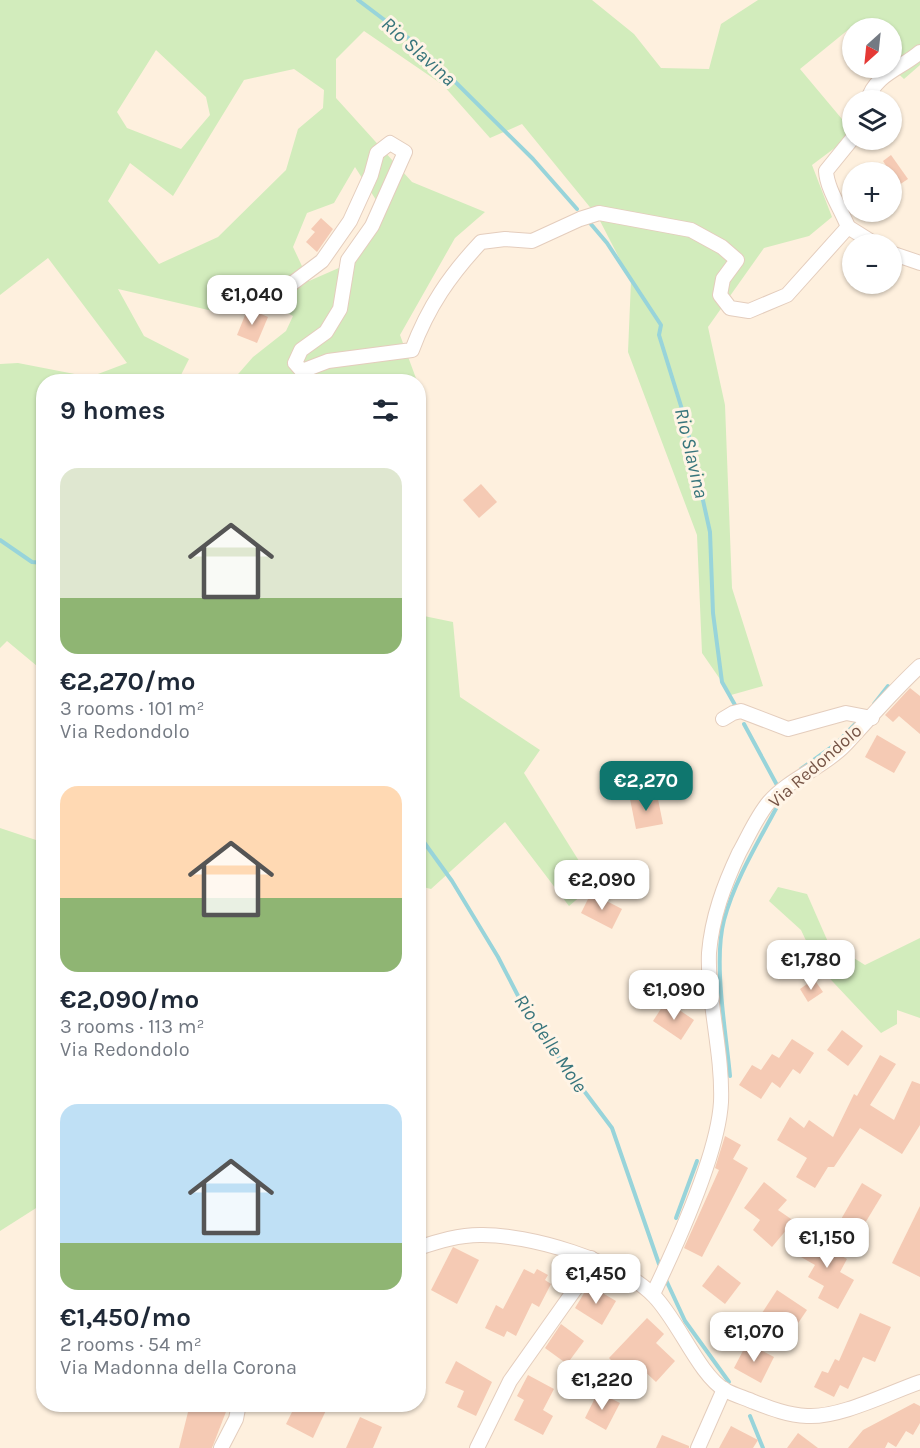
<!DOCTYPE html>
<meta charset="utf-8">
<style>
body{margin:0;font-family:Karla,sans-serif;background:#f6f6f7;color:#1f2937;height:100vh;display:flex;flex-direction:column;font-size:22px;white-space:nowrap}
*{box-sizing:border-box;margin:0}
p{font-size:20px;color:#747a83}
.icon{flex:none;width:33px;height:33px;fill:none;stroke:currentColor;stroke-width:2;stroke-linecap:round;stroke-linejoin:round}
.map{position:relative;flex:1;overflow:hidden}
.details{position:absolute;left:36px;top:374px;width:390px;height:1038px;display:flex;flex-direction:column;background:#fff;border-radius:24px;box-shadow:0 2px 4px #0004}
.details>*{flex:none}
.needle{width:39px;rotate:207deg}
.buttons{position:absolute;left:842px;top:18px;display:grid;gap:12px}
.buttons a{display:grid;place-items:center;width:60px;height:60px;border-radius:50%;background:#fff;box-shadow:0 2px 4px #0004;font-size:30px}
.price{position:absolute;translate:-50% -51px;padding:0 14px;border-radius:12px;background:#fff;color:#222;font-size:20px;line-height:39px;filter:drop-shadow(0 2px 3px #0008)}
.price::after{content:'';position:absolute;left:50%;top:36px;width:18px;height:14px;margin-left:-9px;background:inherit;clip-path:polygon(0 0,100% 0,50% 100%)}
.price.current{background:#0f766e;color:#fff}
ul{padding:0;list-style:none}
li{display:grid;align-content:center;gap:12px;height:318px;padding:0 24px}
li span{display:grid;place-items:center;height:186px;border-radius:18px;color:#555}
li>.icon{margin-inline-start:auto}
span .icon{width:108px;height:108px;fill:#fffc;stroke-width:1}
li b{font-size:26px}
h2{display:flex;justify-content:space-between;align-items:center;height:72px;padding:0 24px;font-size:26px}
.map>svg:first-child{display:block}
.green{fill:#d2ecbc;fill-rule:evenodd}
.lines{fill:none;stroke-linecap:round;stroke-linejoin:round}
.stream{stroke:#98d4da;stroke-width:4}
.building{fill:#f5cab4}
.minor-casing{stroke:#e4cdbd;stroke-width:16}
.minor{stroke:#fff;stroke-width:14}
.labels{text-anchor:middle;stroke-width:6;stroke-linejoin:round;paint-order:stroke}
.street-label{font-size:18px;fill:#755345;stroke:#fff4e6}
.water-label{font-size:20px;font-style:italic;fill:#38757c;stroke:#fff4e6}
</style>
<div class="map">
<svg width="920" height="1448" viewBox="0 0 920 1448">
<rect width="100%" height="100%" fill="#fef0de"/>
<g class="green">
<path d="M0,0h592l42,34 27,34 48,1 12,-45 37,-24h162v65l-16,14 -13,-12v-39h-39v4l-3,-3 -49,40 52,62v4l-40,30 20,52 -23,19 -45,12 -56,79 17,78 7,183 31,98 -32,9 -29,-42 -5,-118 -69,-183 3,-71 -33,-64 -76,-93 -32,14 -47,-53 -79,-54 -28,28v39l76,84 73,30 -30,26 -55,97 17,46h-185l21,-24 33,-26 7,-15 -40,-22 -28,-4 -8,22 -99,-23 26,47 45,23 -11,22h-134l-1,290 -36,-30 -7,7v-284l18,-1 72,14 37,-14 -79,-105 -48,37zM156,50l50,47 4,18 -29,34 -54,-21 -10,-16zM294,69l30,21 -1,18 -25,21 -12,41 -68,67 -59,27 -51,-63 22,-38 43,33 71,-116zM355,167l30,47 -28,46 -48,21 -16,-34 14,-34 27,-10z"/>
<path d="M419,615l34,7 7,75 80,53 -16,23 70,112 -25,21 -64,-84 -74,67 -12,-3z"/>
<path d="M0,828l42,14 1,-3 1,364 -44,28z"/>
<path d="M778,887l29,7 21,48 37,23 55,-27v80l-23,-8v14l-16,9 -63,-67 -17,-36 -32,-29z"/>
</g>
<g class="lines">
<g class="stream">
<path d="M358,0l61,46 114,113 44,50"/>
<path d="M590,223l17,20 54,82 -2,10 26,84 25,113 3,81 9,69 13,23"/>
<path d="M0,540l32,22 12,1"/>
<path d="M874,704l14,-18"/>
<path d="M744,724l34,63 2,-2"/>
<path d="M801,769l35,-25 23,-24"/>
<path d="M418,834l34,47 46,76 32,62 82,109 47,136"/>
<path d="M730,1076c-4,-44 -17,-114 -6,-156 11,-41 35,-79 55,-117"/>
<path d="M676,1218l21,-57"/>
<path d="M666,1280l19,41 44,61"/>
<path d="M750,1416l13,32"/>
</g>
</g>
<g class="building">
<path d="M891,155l17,24 -9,6 -16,-24z"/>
<path d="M321,218l12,11 -16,23 -11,-10 9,-10 -4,-3z"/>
<path d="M248,308l20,9 -11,26 -20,-8z"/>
<path d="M481,484l16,18 -18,16 -16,-18z"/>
<path d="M910,688l10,8v38l-21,-18 -6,6 -8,-7z"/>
<path d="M877,735l29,17 -12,21 -29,-16z"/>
<path d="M657,794l6,30 -27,5 -6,-30z"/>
<path d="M591,893l31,16 -10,20 -31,-16z"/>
<path d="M814,979l9,13 -15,10 -8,-13z"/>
<path d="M666,1001l28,19 -13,20 -28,-19z"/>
<path d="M842,1030l21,16 -15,20 -21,-16z"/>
<path d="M792,1039l22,14 -14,21 -7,-5 -13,19 -8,-6 -11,17 -22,-14 13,-20 9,5 11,-16 7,4z"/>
<path d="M880,1055l16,9 -26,41 24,15 18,-39 8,3v41l-18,29 -42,-26 -26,39h-6l-13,21 -19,-11 11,-19 -30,-18 13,-23 14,11 5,-8 24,17 21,-43 3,2z"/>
<path d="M725,1136l16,9 -8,14 15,9 -46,89 -18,-9 35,-78 -4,-2z"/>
<path d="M764,1182l23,18 -9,10 16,11 -22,26 -19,-17 7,-10 -16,-12z"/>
<path d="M862,1183l20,12 -23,38 -19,-12z"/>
<path d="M920,1206v71l-28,-14z"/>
<path d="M817,1228l18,10 -6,11 18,10 -7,13 14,8 -16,29 -20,-11 6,-12 -16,-9 7,-12 -14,-8z"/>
<path d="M453,1247l26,13 -22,44 -26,-14z"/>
<path d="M718,1265l23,18 -16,21 -23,-18z"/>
<path d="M524,1269l10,5 3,-5 11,6 -3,5 6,4 -12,23 -7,-4 -16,33 -9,-5 -3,6 -19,-9 11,-23 7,4z"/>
<path d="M589,1285l27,16 -14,24 -27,-17z"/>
<path d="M777,1290l30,20 -19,28 -30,-19z"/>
<path d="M860,1313l31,14 -16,35 -12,-5 -15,32 -8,-4 -6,12 -20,-10 8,-16 6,2 7,-14 4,2z"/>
<path d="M647,1318l17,16 -8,9 19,18 -19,21 -16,-15 -11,11 -20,-20z"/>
<path d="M561,1324l23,17 -17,23 -22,-16z"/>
<path d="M747,1343l27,14 -13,26 -27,-15z"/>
<path d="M456,1361l36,21 -16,34 -19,-9 7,-16 -19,-8z"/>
<path d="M528,1375l26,14 -11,21 10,6 -10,19 -29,-15 10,-20 -7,-4z"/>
<path d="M598,1392l22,11 -14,27 -21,-12z"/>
<path d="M914,1403l6,3v17l-7,12 -7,-4 -10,16 -8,-5 -3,6h-37l15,-18z"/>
<path d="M190,1404h39l-17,44h-33z"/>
<path d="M296,1404h33l-16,34 -27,-14z"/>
<path d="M360,1417l22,10 -9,21h-27z"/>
<path d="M731,1426l27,14 -5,8h-34z"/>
<path d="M798,1433l20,15h-31z"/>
<path d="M662,1435l27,11v2h-33z"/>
</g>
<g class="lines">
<g class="minor-casing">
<g id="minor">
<path d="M868,100c6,-25 34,-32 52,-48"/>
<path d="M848,227c-7,-18 -21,-38 -22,-56l26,-32"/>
<path d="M891,253l29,10"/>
<path d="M270,300l52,-39 28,-40 21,-46 6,-22 13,-10 15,9 -33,74 -24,34 -8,49 -14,23 -25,18 -6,13 7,8 26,-10 84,-11c16,-43 38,-75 69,-108l24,-3 27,2 48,-22 19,-6 92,17 31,17 15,13 -14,19 -3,16 10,13 19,3 38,-16 61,-68 27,17"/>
<path d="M723,719l10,-6 8,-2 47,18 58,-16 26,5"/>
<path d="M418,1248c21,-7 41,-13 62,-13 48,-1 140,26 174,61 24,24 45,79 71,94 9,5 20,8 29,12 18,7 34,13 53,14 33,2 81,-23 113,-34"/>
<path d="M653,1294c23,-48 65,-140 68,-192 2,-49 -14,-103 -12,-149 3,-36 15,-68 30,-100 9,-16 18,-37 30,-51 21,-24 54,-34 76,-57 25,-27 48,-54 75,-79"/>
<path d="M221,1448l15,-29 3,-15"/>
<path d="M477,1448l33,-67 68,-96 13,-27"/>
<path d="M698,1448l26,-59"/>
</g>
</g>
<use href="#minor" class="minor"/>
</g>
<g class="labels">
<g class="street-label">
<text transform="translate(815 766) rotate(-41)" y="6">Via Redondolo</text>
</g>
<g class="water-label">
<text transform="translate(419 51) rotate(42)" y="7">Rio Slavina</text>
<text transform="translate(692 453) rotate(77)" y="7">Rio Slavina</text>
<text transform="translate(551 1043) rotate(56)" y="7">Rio delle Mole</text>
</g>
</g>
</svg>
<div class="buttons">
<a><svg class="needle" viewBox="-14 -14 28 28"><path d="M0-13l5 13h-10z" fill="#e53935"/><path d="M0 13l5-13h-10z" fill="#747a83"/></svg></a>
<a><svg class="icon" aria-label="layers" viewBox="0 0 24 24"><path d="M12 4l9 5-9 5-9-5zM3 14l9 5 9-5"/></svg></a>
<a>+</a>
<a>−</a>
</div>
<b class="price" style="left:252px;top:326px">€1,040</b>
<b class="price current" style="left:646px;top:812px">€2,270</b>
<b class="price" style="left:602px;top:911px">€2,090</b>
<b class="price" style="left:811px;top:991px">€1,780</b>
<b class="price" style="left:674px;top:1021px">€1,090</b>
<b class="price" style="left:827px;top:1269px">€1,150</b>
<b class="price" style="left:596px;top:1305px">€1,450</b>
<b class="price" style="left:754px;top:1363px">€1,070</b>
<b class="price" style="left:602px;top:1411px">€1,220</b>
<section class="details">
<h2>9 homes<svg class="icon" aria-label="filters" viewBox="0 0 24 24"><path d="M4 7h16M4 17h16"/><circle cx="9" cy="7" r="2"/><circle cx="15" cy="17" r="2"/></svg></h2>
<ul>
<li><span style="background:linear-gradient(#dfe7d0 70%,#8fb573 0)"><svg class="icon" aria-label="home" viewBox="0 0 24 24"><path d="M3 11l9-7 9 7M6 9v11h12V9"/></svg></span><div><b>€2,270/mo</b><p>3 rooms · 101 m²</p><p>Via Redondolo</p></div></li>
<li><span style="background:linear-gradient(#ffd9b3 60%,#8fb573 0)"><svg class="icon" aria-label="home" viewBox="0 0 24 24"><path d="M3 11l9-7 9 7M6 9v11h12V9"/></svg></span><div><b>€2,090/mo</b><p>3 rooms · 113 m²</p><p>Via Redondolo</p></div></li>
<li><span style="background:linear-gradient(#bfe0f5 75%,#8fb573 0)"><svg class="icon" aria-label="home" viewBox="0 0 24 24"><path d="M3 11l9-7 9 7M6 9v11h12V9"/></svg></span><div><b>€1,450/mo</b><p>2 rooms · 54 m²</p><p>Via Madonna della Corona</p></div></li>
</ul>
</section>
</div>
